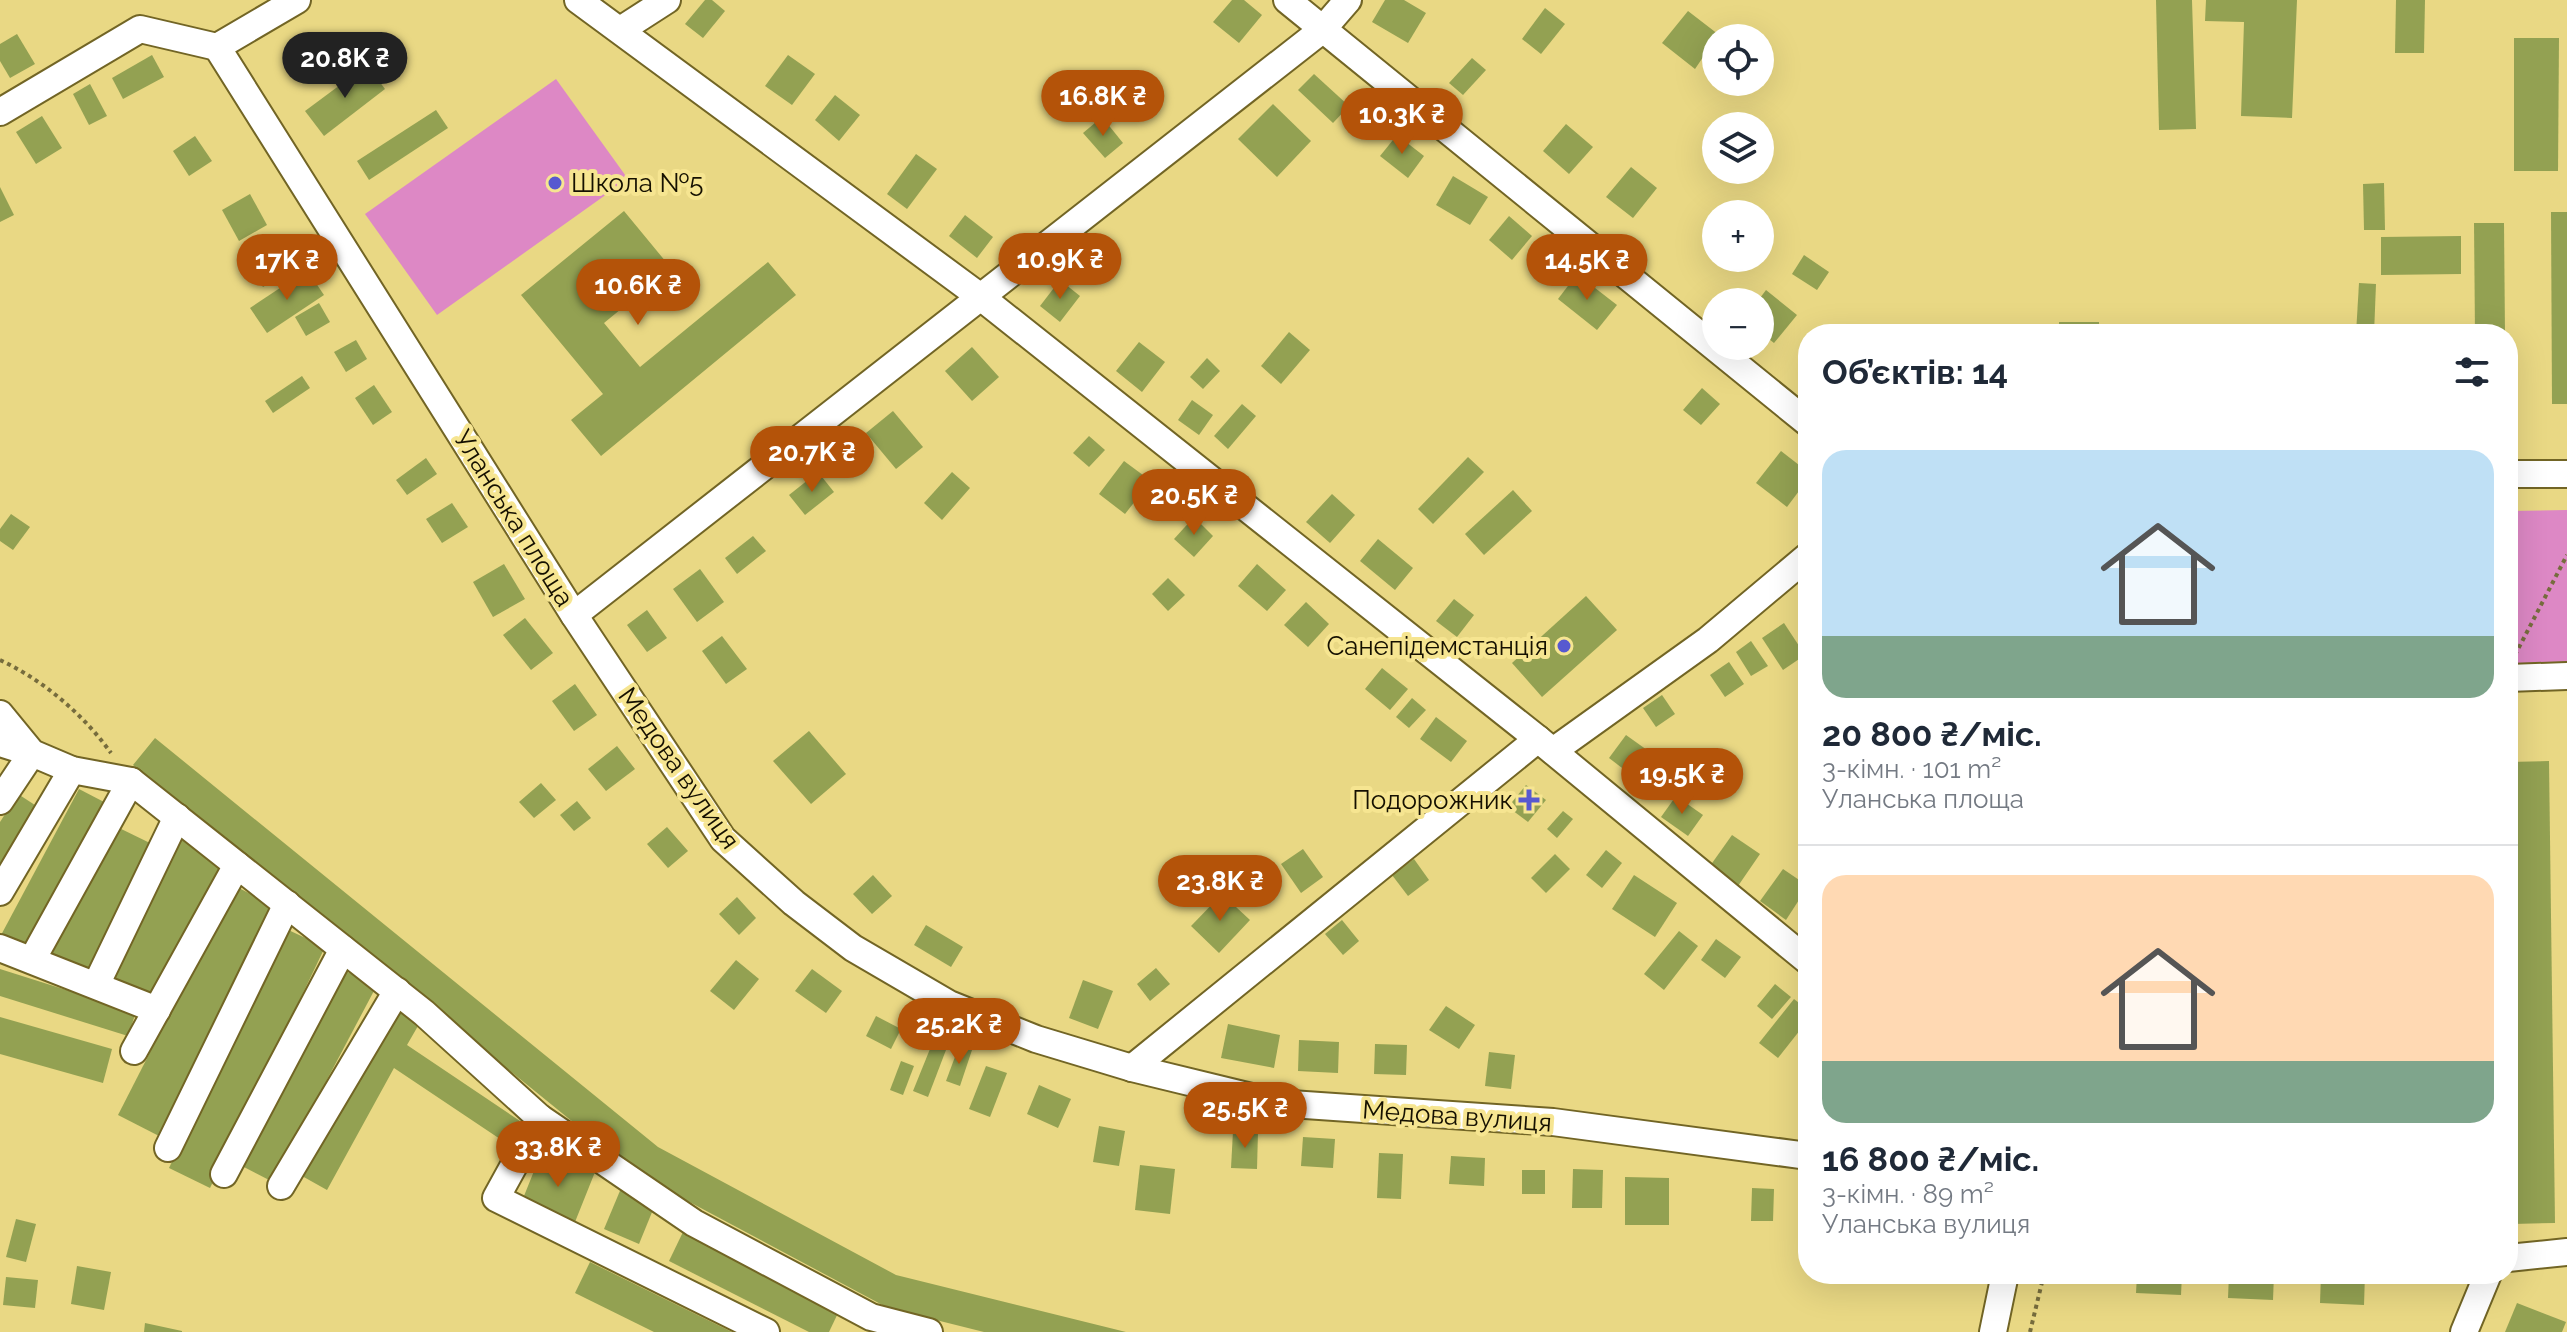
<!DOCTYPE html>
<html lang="uk">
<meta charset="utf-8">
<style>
body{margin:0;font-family:Raleway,sans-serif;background:#f2f2f3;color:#1f2937;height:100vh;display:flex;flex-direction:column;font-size:30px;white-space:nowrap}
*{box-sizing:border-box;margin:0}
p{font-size:26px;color:#747a83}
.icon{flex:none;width:44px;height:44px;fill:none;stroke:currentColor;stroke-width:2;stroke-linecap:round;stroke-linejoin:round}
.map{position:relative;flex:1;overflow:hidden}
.sheet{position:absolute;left:1798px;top:324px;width:720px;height:960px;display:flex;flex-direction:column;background:#fff;border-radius:32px;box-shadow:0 8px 32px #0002}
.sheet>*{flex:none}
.controls{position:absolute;left:1702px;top:24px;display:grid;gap:16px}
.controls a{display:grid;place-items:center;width:72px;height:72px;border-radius:50%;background:#fff;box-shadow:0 8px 32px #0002;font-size:40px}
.price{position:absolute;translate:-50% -68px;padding:0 18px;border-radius:28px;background:#b45309;color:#fff;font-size:26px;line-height:52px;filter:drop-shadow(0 2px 4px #0008)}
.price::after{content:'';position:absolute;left:50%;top:48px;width:24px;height:18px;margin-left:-12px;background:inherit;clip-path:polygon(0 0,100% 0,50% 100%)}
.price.active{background:#222;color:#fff}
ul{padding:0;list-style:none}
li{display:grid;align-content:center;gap:16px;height:424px;padding:0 24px}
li+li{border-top:2px solid #e0e1e3}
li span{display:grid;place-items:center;height:248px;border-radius:24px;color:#555}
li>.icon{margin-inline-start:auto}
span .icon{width:144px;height:144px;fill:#fffc;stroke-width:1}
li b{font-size:34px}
h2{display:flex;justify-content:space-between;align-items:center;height:96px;padding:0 24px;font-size:34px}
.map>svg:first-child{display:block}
.green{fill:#dd88c5}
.building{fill:#93a152}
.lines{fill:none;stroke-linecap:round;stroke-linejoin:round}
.minor-casing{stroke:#726525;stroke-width:30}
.path{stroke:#766c3d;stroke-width:4;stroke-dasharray:4 4;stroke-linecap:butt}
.minor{stroke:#fff;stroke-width:26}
.poi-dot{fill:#5759d0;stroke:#f6e591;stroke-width:3}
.labels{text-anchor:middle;stroke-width:8;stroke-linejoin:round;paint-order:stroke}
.poi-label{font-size:26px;fill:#151000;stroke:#f6e591;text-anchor:end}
.street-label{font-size:26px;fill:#151000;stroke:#f6e591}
</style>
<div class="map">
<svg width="2567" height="1332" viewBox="0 0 2567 1332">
<rect width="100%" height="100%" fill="#e9d884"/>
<g class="green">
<path d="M556,79l72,100 -191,136 -72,-101z"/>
<path d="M2567,510v158l-59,1v-158z"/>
</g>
<g class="building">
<path d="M705,0h7l13,11 -22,27 -18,-14z"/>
<path d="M1232,0h12l18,15 -23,28 -26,-21z"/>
<path d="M1385,0h19l22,13 -18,30 -36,-21z"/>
<path d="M2156,0h36l4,129 -37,1z"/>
<path d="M2206,0h91l-5,118 -51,-2 3,-94 -39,-1z"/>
<path d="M2396,0h29l-1,53h-29z"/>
<path d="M1545,8l20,16 -24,30 -19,-15z"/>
<path d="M1688,11l35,27h-7l-21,31 -33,-26z"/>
<path d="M17,34l18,30 -25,14 -10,-17v-17z"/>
<path d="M2514,38h45l-1,133h-44z"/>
<path d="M152,55l12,22 -41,22 -11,-21z"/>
<path d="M788,55l27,19 -23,31 -27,-19z"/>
<path d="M1472,58l14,12 -23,25 -14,-12z"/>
<path d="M367,65l18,24 -61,47 -19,-25z"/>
<path d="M1314,74l35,32 -16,17 -35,-33z"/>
<path d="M90,84l17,32 -18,9 -16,-31z"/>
<path d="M835,95l25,20 -21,26 -24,-21z"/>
<path d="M1273,104l38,37 -34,36 -39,-38z"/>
<path d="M436,110l12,18 -79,52 -12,-19z"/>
<path d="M42,116l20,32 -26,16 -20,-32z"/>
<path d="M1102,117l21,26 -18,15 -22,-25z"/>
<path d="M1566,124l27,23 -24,27 -26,-23z"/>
<path d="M1397,135l27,21 -16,22 -28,-22z"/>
<path d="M195,136l17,25 -23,15 -16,-25z"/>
<path d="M916,154l21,15 -30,40 -20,-15z"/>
<path d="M1631,167l26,21 -24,30 -27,-21z"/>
<path d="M1453,176l35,21 -18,28 -34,-20z"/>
<path d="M2384,183l1,47h-21l-1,-46z"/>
<path d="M0,187l14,28 -14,7z"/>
<path d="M250,194l17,31 -28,16 -17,-31z"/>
<path d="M624,211l47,57 -67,55 36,44 128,-105 28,33 -195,161 -30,-36 32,-26 -82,-99z"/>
<path d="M2551,212h16v192h-15z"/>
<path d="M965,215l28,22 -16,21 -28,-22z"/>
<path d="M1509,216l23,20 -20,24 -23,-20z"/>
<path d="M2474,223h30l1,111h-30z"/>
<path d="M2461,236v38l-80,1v-38z"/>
<path d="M266,246l18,28 -21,13 -18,-27z"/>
<path d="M1804,255l25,17 -12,18 -25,-16z"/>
<path d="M307,270l17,25 -57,38 -17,-25z"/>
<path d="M1577,274l40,31 -20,25 -39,-31z"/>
<path d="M1060,280l20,16 -20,26 -20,-16z"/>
<path d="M2359,283l17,1 -2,50h-18z"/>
<path d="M1766,290l31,25 -23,28 -14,-11v-30h-3z"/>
<path d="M319,303l11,19 -24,14 -11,-19z"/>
<rect x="2059" y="322" width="40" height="12"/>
<path d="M1289,332l21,18 -29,34 -20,-18z"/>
<path d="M356,340l11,19 -21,13 -12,-20z"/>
<path d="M1139,342l26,20 -23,30 -26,-21z"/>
<path d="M972,347l27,30 -27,24 -27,-30z"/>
<path d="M1207,358l13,13 -17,18 -13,-12z"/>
<path d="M302,376l8,12 -37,25 -8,-12z"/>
<path d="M374,385l18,27 -19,13 -18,-27z"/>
<path d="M1702,388l18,16 -19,21 -18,-15z"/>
<path d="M1192,400l21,15 -14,20 -21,-15z"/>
<path d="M1242,404l14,12 -28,33 -14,-13z"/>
<path d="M893,411l30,36 -27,22 -30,-36z"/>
<path d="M1089,436l16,14 -16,17 -16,-14z"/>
<path d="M1781,451l27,21v7l-21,28 -31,-24z"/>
<path d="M1468,457l16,15 -51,52 -15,-15z"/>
<path d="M426,458l11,16 -30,21 -11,-15z"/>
<path d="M1124,461l27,20 -26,33 -26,-20z"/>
<path d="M818,472l16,20 -29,23 -16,-20z"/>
<path d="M952,472l18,16 -28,32 -18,-17z"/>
<path d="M1513,490l19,21 -48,44 -19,-21z"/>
<path d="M1332,494l23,21 -25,28 -24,-21z"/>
<path d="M452,503l16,24 -26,16 -16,-24z"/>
<path d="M11,514l19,13 -17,23 -13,-9v-12z"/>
<path d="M1194,517l19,19 -19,21 -20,-18z"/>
<path d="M753,536l13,15 -29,23 -12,-16z"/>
<path d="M1378,539l35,29 -18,22 -35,-29z"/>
<path d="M504,564l21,35 -32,18 -20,-35z"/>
<path d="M1257,564l29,26 -19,21 -29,-25z"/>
<path d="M700,569l24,33 -27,20 -24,-33z"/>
<path d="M1168,578l17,17 -17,16 -16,-17z"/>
<path d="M1586,596l31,34 -75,67 -30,-34z"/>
<path d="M1454,599l20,16 -17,22 -21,-16z"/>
<path d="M1306,602l23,22 -21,23 -24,-22z"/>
<path d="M647,610l20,28 -20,14 -20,-27z"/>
<path d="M525,618l28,35 -22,17 -28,-35z"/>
<path d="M1784,623l21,32 -22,15 -21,-32z"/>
<path d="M722,636l25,33 -21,15 -24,-33z"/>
<path d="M1751,641l17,25 -17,10 -15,-24z"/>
<path d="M1729,662l15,22 -19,13 -15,-22z"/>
<path d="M1382,668l26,21 -18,21 -25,-21z"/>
<path d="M575,684l22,31 -23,16 -22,-30z"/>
<path d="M1662,695l13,19 -19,13 -13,-19z"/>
<path d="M1412,698l14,12 -17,18 -13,-11z"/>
<path d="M1436,717l31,24 -16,21 -31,-23z"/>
<path d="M809,731l37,43 -35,30 -38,-43z"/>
<path d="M1626,735l35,25 -18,24 -34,-26z"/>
<path d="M155,738l503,409 238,128 230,57h-142l-96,-24 -251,-134 -504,-409z"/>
<path d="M617,746l18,23 -29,22 -18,-22z"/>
<path d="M2549,761l6,462 -43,1 -4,-462z"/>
<path d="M541,783l15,17 -22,18 -15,-16z"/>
<path d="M1526,785l20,15 -18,22 -20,-15z"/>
<path d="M79,789l25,13 -79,149 -25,-14z"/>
<path d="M18,794l23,15 -41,63v-50z"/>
<path d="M1676,796l27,19 -15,21 -27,-19z"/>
<path d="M577,801l14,17 -17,13 -14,-16z"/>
<path d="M1563,811l10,8 -16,19 -10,-9z"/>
<path d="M113,825l39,19 -62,130 -39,-18z"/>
<path d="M667,827l21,24 -20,17 -21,-24z"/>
<path d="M1732,835l28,19 -22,32 -28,-20z"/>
<path d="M180,839l43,22 -69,137 -43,-22z"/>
<path d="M1303,849l20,28 -22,16 -20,-29z"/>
<path d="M1606,850l16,13 -20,25 -16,-13z"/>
<path d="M1555,854l15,15 -24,24 -15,-15z"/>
<path d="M1414,859l15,21 -21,16 -16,-21z"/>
<path d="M1783,869l25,17 -22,34 -26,-19z"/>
<path d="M873,875l19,21 -20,18 -19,-20z"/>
<path d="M1634,875l43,28 -22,34 -43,-28z"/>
<path d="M235,886l41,21 -117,229 -41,-21z"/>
<path d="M1222,894l28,26 -31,33 -28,-27z"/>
<path d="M737,897l19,21 -17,17 -20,-21z"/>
<path d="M1342,920l17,21 -16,14 -18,-21z"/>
<path d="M926,925l37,22 -12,20 -37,-22z"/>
<path d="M284,928l41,19 -115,241 -41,-20z"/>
<path d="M1679,931l19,15 -34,44 -20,-16z"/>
<path d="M1716,939l25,18 -16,21 -24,-18z"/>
<path d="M736,960l23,19 -25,31 -24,-19z"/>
<path d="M1156,968l14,16 -20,17 -13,-17z"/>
<path d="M0,969l136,43 -8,24 -128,-40z"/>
<path d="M342,969l34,18 -103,195 -35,-18z"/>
<path d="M812,969l30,22 -16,22 -31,-22z"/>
<path d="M1083,980l30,11 -15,38 -29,-11z"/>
<path d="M1775,984l16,13 -19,22 -15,-13z"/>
<path d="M1794,999l14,11v10l-30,38 -19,-15z"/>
<path d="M397,1005l25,14 -15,26 116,78 -14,22 -115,-77 -67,122 -25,-14z"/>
<path d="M1446,1006l29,19 -16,24 -30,-19z"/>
<path d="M876,1016l25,13 -10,20 -25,-13z"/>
<path d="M0,1017l112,32 -9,34 -103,-29z"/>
<path d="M1228,1024l52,11 -6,33 -53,-10z"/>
<path d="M1299,1040l40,2 -1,31 -40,-2z"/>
<path d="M932,1044l14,6 -18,47 -15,-6z"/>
<path d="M1375,1044l32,1 -1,30 -32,-1z"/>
<path d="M959,1046l13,4 -12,36 -14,-5z"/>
<path d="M1489,1052l26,3 -4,34 -26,-3z"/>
<path d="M901,1061l13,5 -11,29 -13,-5z"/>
<path d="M986,1066l21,7 -17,44 -21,-8z"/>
<path d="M1039,1085l32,14 -13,29 -31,-14z"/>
<path d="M1099,1126l26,5 -6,35 -26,-4z"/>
<path d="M1233,1131l25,1 -1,37 -26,-1z"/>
<path d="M1303,1137l32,2 -2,29 -32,-2z"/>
<path d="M542,1151l53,21 -22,55 -53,-21z"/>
<path d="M1379,1153l24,1 -2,45 -24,-1z"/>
<path d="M1451,1156l34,2 -1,28 -35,-2z"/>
<path d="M1140,1165l35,4 -5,45 -35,-4z"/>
<path d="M1573,1169l30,1 -1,38h-30z"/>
<rect x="1522" y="1170" width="23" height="24"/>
<path d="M1625,1177l44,1v47h-44z"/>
<path d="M622,1186l35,14 -18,44 -35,-15z"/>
<path d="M1752,1188l22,1 -1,32h-22z"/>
<path d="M16,1219l20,5 -10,38 -20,-5z"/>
<path d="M683,1232l156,79 -10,21h-20l-140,-71z"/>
<path d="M590,1262l142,70h-78l-79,-39z"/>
<path d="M77,1266l34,6 -7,38 -33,-6z"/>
<path d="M2137,1274h45l-1,21 -45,-2z"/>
<path d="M2229,1274h45l-1,26 -45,-2z"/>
<path d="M2321,1274h44l-1,31 -44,-2z"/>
<path d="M6,1277l32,3 -3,28 -32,-3z"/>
<path d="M2517,1303l49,19 -4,10h-57z"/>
<path d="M145,1323l37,8v1h-38z"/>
</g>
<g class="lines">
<g class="minor-casing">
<g id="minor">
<path d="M578,0l404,298 556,441 270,222"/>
<path d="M1287,0l521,423"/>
<path d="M622,29l45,-29"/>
<path d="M217,47l357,568 149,224 71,64 59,45 96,56 87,35 96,29 144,35 277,19 255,34"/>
<path d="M217,47l80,-47"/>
<path d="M0,112l140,-83 77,18"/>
<path d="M2508,474h59"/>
<path d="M574,615l748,-585 26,-30"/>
<path d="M2508,678l59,-2"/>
<path d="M0,714l32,39 40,17 59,11 293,232 116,105 -44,80 270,134"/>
<path d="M0,743l32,10 -32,48"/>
<path d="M1553,751l155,-111 100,-84"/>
<path d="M0,892l72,-122"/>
<path d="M0,948l157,62"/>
<path d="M32,960l99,-179"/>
<path d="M96,985l81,-168"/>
<path d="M134,1051l103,-186"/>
<path d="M1132,1068l406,-329"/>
<path d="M540,1118l154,105 177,94 58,15"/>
<path d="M168,1148l119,-244"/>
<path d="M224,1174l119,-225"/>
<path d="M281,1186l116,-195"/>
<path d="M2508,1258l59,-6"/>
<path d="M1993,1332l12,-58"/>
<path d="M2464,1332l24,-58"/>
</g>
</g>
<g class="path">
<path d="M2515,655l52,-100"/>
<path d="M0,660c43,20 83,54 111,93"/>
<path d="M2030,1332l14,-58"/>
</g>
<use href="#minor" class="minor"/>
</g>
<g class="poi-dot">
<circle cx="555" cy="183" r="8"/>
<circle cx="1564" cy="646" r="8"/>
<path d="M1525 788h8v8h8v8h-8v8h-8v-8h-8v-8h8z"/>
</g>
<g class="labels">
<g class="poi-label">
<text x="571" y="192" text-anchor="start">Школа №5</text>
<text x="1548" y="655">Санепідемстанція</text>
<text x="1513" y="809">Подорожник</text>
</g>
<g class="street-label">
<text transform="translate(514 518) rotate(58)" y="9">Уланська площа</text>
<text transform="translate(679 768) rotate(55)" y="9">Медова вулиця</text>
<text transform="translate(1457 1116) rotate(4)" y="9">Медова вулиця</text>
</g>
</g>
</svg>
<div class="controls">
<a><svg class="icon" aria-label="locate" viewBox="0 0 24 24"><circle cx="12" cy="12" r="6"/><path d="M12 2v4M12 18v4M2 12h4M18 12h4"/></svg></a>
<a><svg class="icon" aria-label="layers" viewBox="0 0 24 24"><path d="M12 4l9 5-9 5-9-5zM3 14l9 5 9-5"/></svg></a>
<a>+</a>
<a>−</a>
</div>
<b class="price active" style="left:345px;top:100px">20.8K ₴</b>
<b class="price" style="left:1103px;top:138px">16.8K ₴</b>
<b class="price" style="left:1402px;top:156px">10.3K ₴</b>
<b class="price" style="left:1060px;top:301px">10.9K ₴</b>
<b class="price" style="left:287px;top:302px">17K ₴</b>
<b class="price" style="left:1587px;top:302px">14.5K ₴</b>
<b class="price" style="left:638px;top:327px">10.6K ₴</b>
<b class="price" style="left:812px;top:494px">20.7K ₴</b>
<b class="price" style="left:1194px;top:537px">20.5K ₴</b>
<b class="price" style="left:1682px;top:816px">19.5K ₴</b>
<b class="price" style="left:1220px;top:923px">23.8K ₴</b>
<b class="price" style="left:959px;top:1066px">25.2K ₴</b>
<b class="price" style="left:1245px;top:1150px">25.5K ₴</b>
<b class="price" style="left:558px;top:1189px">33.8K ₴</b>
<section class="sheet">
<h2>Об’єктів: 14<svg class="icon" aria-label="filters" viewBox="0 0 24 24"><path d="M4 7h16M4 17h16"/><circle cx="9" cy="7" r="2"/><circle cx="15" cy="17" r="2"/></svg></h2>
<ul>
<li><span style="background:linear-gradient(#bfe0f5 75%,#7fa58c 0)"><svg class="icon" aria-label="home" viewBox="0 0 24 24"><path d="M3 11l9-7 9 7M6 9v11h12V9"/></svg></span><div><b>20 800 ₴/міс.</b><p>3-кімн. · 101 m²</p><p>Уланська площа</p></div></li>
<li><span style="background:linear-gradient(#ffd9b3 75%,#7fa58c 0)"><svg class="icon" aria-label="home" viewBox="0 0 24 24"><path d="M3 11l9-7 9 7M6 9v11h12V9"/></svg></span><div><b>16 800 ₴/міс.</b><p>3-кімн. · 89 m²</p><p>Уланська вулиця</p></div></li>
</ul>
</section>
</div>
